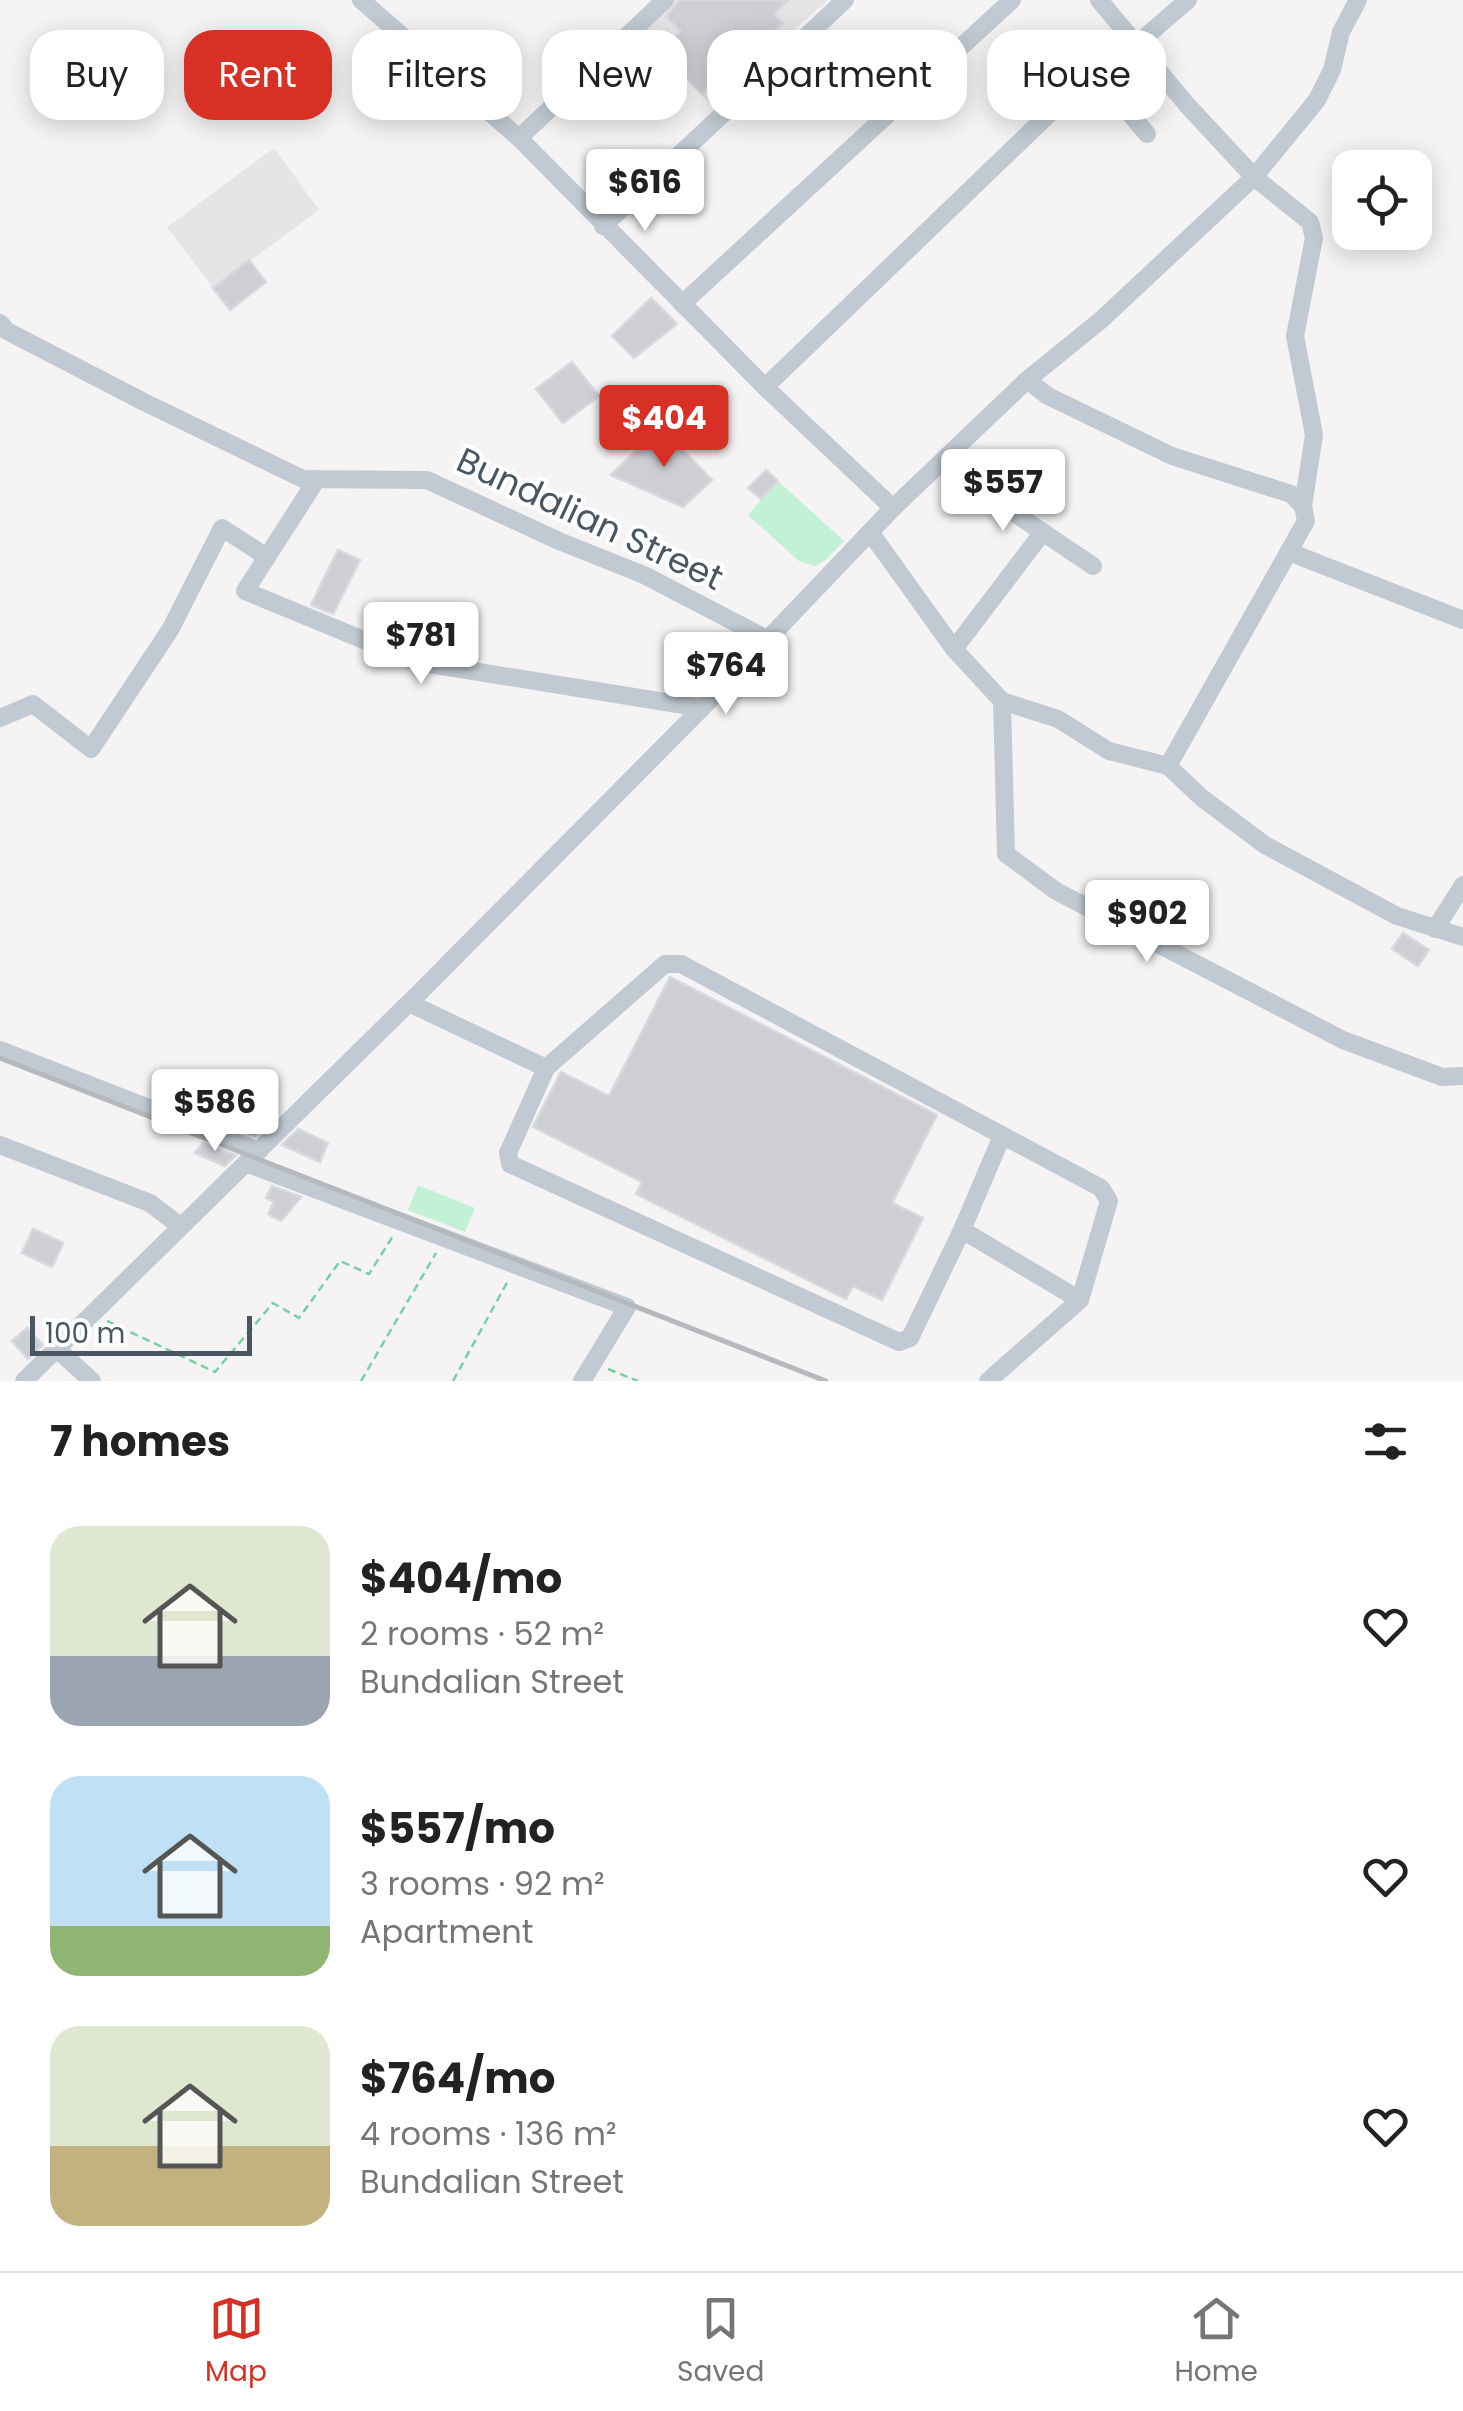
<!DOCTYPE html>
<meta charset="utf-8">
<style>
body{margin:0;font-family:Poppins,sans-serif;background:#f2f2f2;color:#222;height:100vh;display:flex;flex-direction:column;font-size:38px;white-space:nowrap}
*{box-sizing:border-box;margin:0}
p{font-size:32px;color:#767676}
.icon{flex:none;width:55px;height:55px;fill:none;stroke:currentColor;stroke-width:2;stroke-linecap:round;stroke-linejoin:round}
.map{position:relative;height:1381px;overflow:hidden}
.side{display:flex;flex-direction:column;background:#fff;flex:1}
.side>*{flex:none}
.top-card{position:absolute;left:30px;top:30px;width:1405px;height:90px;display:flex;gap:20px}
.buttons{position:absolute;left:1332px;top:150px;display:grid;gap:20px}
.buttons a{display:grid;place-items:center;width:100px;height:100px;border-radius:20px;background:#fff;box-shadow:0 5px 25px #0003;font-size:50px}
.scale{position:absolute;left:30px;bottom:25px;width:222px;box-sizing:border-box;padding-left:10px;border:5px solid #4a5661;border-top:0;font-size:28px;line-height:35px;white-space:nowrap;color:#4a5661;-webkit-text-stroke:8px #fff;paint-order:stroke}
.price{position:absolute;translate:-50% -85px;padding:0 22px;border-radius:10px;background:#fff;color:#222;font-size:32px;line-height:65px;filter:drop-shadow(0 2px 5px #0008)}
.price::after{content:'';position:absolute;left:50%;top:60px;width:30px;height:22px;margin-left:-15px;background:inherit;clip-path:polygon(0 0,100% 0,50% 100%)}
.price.current{background:#d93025;color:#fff}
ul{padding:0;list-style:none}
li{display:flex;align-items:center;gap:30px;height:250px;padding:0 50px}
li span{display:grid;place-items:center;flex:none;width:280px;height:200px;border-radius:30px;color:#555}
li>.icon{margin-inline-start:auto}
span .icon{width:120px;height:120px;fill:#fffc;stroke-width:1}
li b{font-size:42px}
h2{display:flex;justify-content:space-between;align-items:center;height:120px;padding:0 50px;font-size:42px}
.tag{padding:0 35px;border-radius:30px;background:#fff;box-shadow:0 5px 25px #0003;font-size:35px;line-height:90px}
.tag.current{background:#d93025;color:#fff}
.tabs{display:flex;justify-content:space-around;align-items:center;height:140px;border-top:2px solid #e0e0e0;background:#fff;font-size:28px;color:#767676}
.tabs a{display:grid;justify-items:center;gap:5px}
.tabs .current{color:#d93025}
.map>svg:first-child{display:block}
.education{fill:#e6e4e5}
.pitch{fill:#c3f1d5}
.building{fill:#cdcfd5;stroke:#d7d9de;stroke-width:2.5}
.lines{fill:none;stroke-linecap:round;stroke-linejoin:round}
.path{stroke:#7ad0a6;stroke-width:2.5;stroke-dasharray:8 5;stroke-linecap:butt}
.minor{stroke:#c1cad2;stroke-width:18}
.rail{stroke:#b5b8bd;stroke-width:5}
.labels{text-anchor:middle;stroke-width:8;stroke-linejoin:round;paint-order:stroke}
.street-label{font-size:35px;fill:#4a5661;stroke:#fff}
</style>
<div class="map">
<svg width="1463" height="1381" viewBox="0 0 1463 1381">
<rect width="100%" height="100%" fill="#f5f3f3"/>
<g class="education">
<path d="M669,0h159l-118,104 -73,-74z"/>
<path d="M274,148l45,62 -106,78 -46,-61z"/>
</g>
<g class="pitch">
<path d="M778,481l66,60 -18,19 -11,6 -16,-5 -51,-46z"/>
<path d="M418,1185l57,23 -10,24 -57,-22z"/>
</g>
<g class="building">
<path d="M680,0h108l-14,14 9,9 -46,44 -2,-3 -33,30 -41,-44 20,-19 -15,-15z"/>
<path d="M249,260l17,22 -36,28 -17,-22z"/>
<path d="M651,298l26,26 -43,34 -22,-22z"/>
<path d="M572,362l27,34 -36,27 -27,-34z"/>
<path d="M660,427l52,53 -29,27 -72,-32z"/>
<path d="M766,470l12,11 -17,18 -13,-11z"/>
<path d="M338,550l22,10 -27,54 -22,-9z"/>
<path d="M1403,933l26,17 -11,16 -26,-17z"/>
<path d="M670,977l267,138 -45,88 31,15 -41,82 -29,-14 -7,13 -210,-105 6,-12 -109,-55 28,-55 48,24z"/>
<path d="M246,1113l23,10 -14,13 -22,-8z"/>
<path d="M298,1129l30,14 -8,19 -38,-17z"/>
<path d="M203,1143l33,12 -11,11 -30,-13z"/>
<path d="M272,1186l29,11 -20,24 -13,-7 6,-12 -8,-4z"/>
<path d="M33,1229l30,14 -11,24 -30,-14z"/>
<path d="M27,1328l16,17 -15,14 -16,-18z"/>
</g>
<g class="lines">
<g class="path">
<path d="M107,1321l108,51 58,-69 26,15 41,-57 29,13 24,-38"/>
<path d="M608,1369l30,12"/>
<path d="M361,1381l75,-128"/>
<path d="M453,1381l56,-102"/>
</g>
<g class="minor">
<path d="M361,0l158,138 246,249 128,121"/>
<path d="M1099,0l89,106 66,71 56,45 4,16 -19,98 19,99 -11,71"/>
<path d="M1136,45l52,-45"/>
<path d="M1094,71l53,63"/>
<path d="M519,138l146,-138"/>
<path d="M603,226l242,-226"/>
<path d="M682,304l330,-304"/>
<path d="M0,323l7,8 137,71 159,77 124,1 132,61 85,34 123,64"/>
<path d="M1027,380l21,16 124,60 119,38 12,12 3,15 -138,245"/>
<path d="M765,387l364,-350"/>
<path d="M940,463l153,103"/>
<path d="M870,532l84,117 48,52 56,18 51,32 59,15 34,32 63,47 132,71 66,21"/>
<path d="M1289,552l174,68"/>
<path d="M267,557l-22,34 172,71 285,46"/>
<path d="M954,649l89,-117"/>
<path d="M1002,701l4,153 50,37 287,149 99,37 21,-1"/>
<path d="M0,718l33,-14 58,45 79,-119 52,-102 45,29 50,-78"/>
<path d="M1435,929l28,-44"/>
<path d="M409,1003l137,65 119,-104h16l420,224 8,13 -29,99 -92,81"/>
<path d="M0,1050l259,101"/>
<path d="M546,1068l-38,85 2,11 389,178 11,-4 52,-108 118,70"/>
<path d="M0,1145l150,58 30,23"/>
<path d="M246,1163l381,144 -45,74"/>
<path d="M962,1230l40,-94"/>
<path d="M57,1349l35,32"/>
<path d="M24,1381l396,-389 282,-284 191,-200 134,-128 74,-60 153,-143 63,-77 15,-30 9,-38 17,-32"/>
</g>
<path class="rail" d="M0,1058l826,323"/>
</g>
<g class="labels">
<g class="street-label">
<text transform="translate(590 519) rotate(25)" y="12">Bundalian Street</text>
</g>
</g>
</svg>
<div class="buttons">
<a><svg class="icon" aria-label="locate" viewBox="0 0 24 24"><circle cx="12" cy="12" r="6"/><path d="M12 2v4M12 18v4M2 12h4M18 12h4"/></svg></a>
</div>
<div class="scale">100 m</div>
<b class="price" style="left:645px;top:234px">$616</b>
<b class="price current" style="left:664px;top:470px">$404</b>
<b class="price" style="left:1003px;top:534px">$557</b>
<b class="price" style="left:421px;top:687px">$781</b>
<b class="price" style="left:726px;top:717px">$764</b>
<b class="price" style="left:1147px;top:965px">$902</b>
<b class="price" style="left:215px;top:1154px">$586</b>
<div class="top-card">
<a class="tag">Buy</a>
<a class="tag current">Rent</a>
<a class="tag">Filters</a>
<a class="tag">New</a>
<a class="tag">Apartment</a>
<a class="tag">House</a>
</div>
</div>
<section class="side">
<h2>7 homes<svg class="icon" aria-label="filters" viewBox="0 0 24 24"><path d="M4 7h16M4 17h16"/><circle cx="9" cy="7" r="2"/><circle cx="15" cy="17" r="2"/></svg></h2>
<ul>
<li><span style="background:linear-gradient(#dfe7d0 65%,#9aa5b1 0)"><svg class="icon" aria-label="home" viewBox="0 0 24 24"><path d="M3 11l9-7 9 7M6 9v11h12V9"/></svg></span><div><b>$404/mo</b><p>2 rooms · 52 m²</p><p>Bundalian Street</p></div><svg class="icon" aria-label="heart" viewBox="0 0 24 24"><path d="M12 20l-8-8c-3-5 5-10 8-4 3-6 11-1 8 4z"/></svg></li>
<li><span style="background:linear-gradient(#bfe0f5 75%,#8fb573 0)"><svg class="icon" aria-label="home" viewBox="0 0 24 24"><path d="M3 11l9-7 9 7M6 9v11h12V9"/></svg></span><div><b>$557/mo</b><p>3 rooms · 92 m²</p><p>Apartment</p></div><svg class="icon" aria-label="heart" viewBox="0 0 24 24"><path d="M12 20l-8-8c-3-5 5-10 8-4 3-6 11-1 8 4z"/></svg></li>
<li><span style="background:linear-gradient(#dfe7d0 60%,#c2b280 0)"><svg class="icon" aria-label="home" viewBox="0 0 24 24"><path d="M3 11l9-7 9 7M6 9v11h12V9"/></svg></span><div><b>$764/mo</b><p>4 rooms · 136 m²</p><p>Bundalian Street</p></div><svg class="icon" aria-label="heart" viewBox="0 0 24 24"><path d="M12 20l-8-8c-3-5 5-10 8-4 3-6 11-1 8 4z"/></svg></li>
</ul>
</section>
<nav class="tabs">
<a class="current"><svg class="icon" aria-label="map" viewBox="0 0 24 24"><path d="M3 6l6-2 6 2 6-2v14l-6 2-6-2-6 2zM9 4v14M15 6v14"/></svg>Map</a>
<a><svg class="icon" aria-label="saved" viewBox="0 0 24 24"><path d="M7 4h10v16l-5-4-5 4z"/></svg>Saved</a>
<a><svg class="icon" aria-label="home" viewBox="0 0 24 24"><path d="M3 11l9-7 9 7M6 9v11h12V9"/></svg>Home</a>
</nav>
